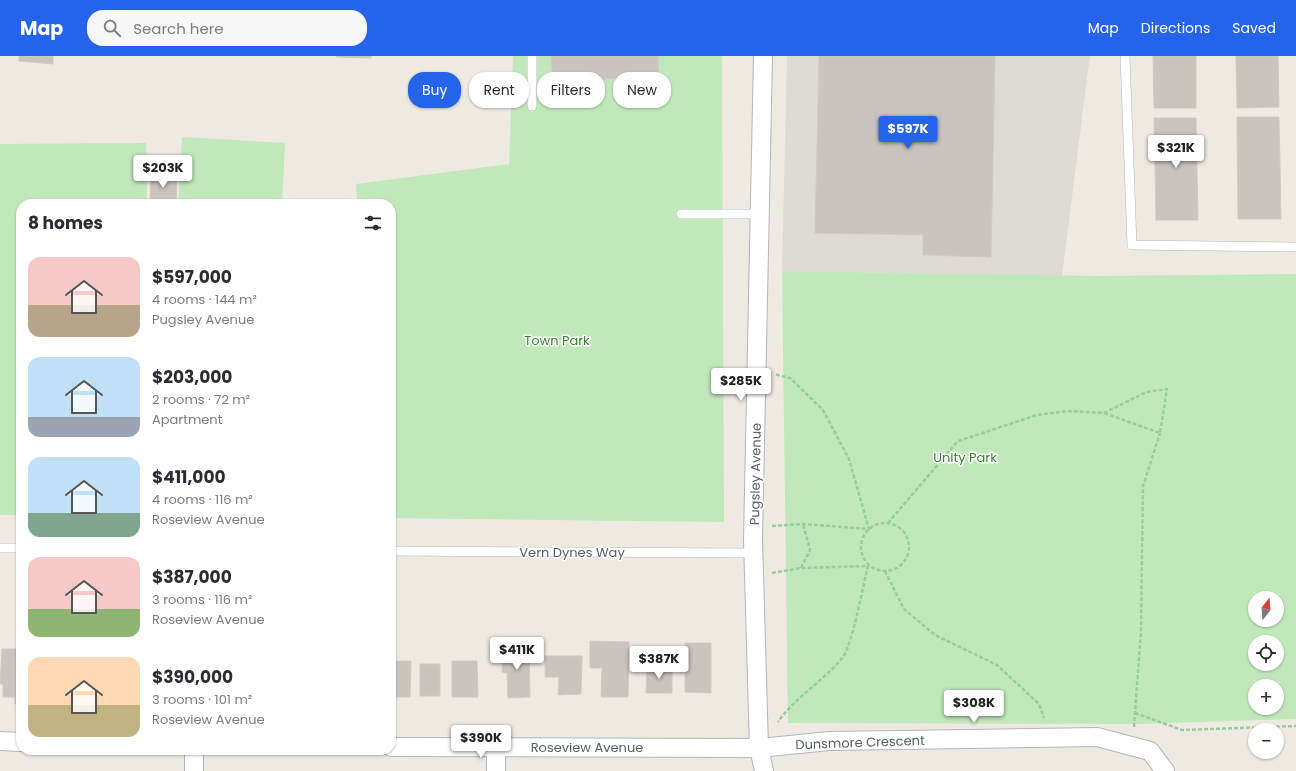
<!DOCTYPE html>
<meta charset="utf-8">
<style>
body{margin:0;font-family:Poppins,sans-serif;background:#f7f7f7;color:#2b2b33;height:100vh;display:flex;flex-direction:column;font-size:15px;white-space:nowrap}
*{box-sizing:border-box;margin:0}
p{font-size:13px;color:#7c7c81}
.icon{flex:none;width:22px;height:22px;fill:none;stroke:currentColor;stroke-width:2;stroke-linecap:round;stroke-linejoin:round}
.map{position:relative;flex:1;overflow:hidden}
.side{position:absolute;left:16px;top:143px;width:380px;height:556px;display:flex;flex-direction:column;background:#fff;border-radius:16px;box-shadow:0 1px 3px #0004}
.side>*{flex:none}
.guide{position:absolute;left:408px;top:16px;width:380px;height:36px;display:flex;gap:8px}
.needle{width:26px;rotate:17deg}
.fabs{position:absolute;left:1248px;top:535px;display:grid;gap:8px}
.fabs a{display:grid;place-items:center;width:36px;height:36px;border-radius:50%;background:#fff;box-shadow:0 1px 3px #0004;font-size:20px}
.price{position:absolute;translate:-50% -34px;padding:0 9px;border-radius:4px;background:#fff;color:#222;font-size:13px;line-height:26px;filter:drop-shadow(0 1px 2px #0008)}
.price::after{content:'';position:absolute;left:50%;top:24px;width:12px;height:9px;margin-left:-6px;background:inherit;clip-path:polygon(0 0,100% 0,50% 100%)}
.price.current{background:#2563eb;color:#fff}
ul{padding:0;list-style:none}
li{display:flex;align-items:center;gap:12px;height:100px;padding:0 12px}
li span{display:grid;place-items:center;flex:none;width:112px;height:80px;border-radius:12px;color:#555}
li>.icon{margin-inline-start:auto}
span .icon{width:48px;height:48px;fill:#fffc;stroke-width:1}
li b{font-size:17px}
h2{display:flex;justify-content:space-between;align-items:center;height:48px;padding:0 12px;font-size:17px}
.pill{padding:0 14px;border-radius:16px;background:#fff;box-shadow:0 1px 3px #0004;font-size:14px;line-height:36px}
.pill.current{background:#2563eb;color:#fff}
header{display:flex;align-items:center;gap:24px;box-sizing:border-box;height:56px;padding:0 20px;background:#2563eb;color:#fff}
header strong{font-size:19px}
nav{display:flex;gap:22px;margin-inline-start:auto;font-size:14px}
.search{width:280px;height:36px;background:#f7f7f7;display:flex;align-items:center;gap:10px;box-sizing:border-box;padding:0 14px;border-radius:16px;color:#7c7c81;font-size:15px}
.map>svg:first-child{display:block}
.industrial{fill:#dedbd6}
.green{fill:#c1e8bb;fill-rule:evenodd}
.building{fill:#c9c4be;stroke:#d3cabf}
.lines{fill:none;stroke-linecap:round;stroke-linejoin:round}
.lane-casing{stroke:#b2b6ba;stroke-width:10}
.street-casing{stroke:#b2b6ba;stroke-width:20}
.path{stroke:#96ce9e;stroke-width:2.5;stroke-dasharray:4 2;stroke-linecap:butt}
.lane{stroke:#fff;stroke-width:9}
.street{stroke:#fff;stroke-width:18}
.labels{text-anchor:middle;stroke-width:3;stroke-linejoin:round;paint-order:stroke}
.park-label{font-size:13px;fill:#35862e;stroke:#fff}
.street-label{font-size:13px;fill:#595f63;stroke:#fff}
</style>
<header>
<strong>Map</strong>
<div class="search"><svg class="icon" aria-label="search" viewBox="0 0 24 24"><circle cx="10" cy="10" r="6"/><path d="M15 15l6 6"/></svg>Search here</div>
<nav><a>Map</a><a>Directions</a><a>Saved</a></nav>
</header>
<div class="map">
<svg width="1296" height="715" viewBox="0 0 1296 715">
<rect width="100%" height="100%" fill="#eee9e1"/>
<path class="industrial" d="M787,0h303l-28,220 -280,-5z"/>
<g class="green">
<path d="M513,0h209l2,466 -333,-4v-314h-34l-1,-20 153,-20z"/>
<path d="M182,81l103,6 -3,61h-104z"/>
<path d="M146,87l1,61h-126v311h-21v-371z"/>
<path d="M782,215l317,5 197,-2v445l-159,5 -349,-1zM1255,542h22v22h-22zM1255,586h22v22h-22zM1255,630h22v22h-22z"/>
</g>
<g class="building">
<path d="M19,0h34v8l-34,-3z"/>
<path d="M336,0h35v2l-35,-1z"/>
<path d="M551,0h107l1,20 -106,6z"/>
<path d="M819,0h176l-4,201 -68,-2v-20l-108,-2z"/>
<path d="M1153,0h43v52h-42z"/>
<path d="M1236,0h42l1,51 -42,1z"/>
<path d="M1237,61h42l2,102h-43z"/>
<path d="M1154,62h42l2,102h-42z"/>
<path d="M151,118l26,1 -1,29h-26z"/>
<path d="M590,585l39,1 -1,55h-27l1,-29h-12z"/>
<path d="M685,587h26v50l-26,-1z"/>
<path d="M529,590l1,51 -22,1 -1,-25 -5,-1 1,-25z"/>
<path d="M2,593h19v54l-6,1v-7h-12v-13h-3z"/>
<path d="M545,600h37l-1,38 -23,1 1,-18h-14z"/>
<path d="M393,605h18l-1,36h-19z"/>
<path d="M452,605h25l1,36h-26z"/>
<rect x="420" y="608" width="20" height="32"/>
<path d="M647,611h25v26h-26z"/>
</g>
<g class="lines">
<g class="lane-casing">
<g id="lane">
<path d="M532,0v50"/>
<path d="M1125,0l7,189 164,2"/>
<path d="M681,158h78"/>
<path d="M0,492h21"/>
<path d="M391,495l363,2"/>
</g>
</g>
<g class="street-casing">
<g id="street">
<path d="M763,0l-10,484 6,208 5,23"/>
<path d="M0,685l21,1"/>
<path d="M391,691l368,1 70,-7 268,-4 53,14 15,20"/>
<path d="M496,691v24"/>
<path d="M194,715v-21"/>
</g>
</g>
<g class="path">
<circle cx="885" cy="491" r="24"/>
<path d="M888,467l70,-82 79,-26 31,-4 36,2 42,-21 21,-3 -7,44 -56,-20"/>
<path d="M772,470l31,-2 66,5 -20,-70 -26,-49 -33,-32 -16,-4"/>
<path d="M801,512l9,-18 -7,-26"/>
<path d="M885,515l19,38 31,26 62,30 42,39 5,14"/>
<path d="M772,517l29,-5 67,-2c-5,19 -15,77 -25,91 -19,24 -48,40 -65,65"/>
<path d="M1135,657l47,17 114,-4"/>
<path d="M1134,671l7,-96 2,-145 17,-53"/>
</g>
<use href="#lane" class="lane"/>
<use href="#street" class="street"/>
</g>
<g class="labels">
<g class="park-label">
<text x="557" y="289">Town Park</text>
<text x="965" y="406">Unity Park</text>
</g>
<g class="street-label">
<text transform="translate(755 418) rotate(-89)" y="5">Pugsley Avenue</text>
<text x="572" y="501">Vern Dynes Way</text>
<text transform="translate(860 686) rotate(-2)" y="5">Dunsmore Crescent</text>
<text x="587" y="696">Roseview Avenue</text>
</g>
</g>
</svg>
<div class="fabs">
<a><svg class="needle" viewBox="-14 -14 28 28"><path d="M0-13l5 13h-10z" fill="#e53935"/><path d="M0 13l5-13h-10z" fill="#7c7c81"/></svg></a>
<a><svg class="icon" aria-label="locate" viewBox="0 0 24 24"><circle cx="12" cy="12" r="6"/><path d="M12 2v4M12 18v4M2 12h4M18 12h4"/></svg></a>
<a>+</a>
<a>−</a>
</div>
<b class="price current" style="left:908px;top:94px">$597K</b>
<b class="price" style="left:1176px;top:113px">$321K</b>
<b class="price" style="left:163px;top:133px">$203K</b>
<b class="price" style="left:741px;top:346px">$285K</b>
<b class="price" style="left:517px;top:615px">$411K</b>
<b class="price" style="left:659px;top:624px">$387K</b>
<b class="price" style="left:974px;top:668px">$308K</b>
<b class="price" style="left:481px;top:703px">$390K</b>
<div class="guide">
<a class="pill current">Buy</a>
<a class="pill">Rent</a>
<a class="pill">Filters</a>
<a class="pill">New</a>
</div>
<section class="side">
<h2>8 homes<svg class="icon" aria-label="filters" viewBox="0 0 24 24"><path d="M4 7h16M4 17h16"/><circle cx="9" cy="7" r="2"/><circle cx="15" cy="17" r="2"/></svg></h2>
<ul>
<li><span style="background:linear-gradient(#f6c9c9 60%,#b9a48a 0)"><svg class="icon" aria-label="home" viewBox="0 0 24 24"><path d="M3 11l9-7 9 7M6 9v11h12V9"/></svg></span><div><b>$597,000</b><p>4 rooms · 144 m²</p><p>Pugsley Avenue</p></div></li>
<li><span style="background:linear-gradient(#bfe0f5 75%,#9aa5b1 0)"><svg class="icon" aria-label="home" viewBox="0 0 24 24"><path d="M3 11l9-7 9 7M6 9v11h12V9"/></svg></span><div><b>$203,000</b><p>2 rooms · 72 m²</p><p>Apartment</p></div></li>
<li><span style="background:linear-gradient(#bfe0f5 70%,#7fa58c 0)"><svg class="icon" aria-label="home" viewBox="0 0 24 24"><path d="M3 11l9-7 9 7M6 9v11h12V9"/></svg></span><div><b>$411,000</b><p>4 rooms · 116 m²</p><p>Roseview Avenue</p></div></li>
<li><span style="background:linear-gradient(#f6c9c9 65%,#8fb573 0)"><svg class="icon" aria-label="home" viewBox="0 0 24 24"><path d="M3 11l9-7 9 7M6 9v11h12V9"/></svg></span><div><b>$387,000</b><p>3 rooms · 116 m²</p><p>Roseview Avenue</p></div></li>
<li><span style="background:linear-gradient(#ffd9b3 60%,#c2b280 0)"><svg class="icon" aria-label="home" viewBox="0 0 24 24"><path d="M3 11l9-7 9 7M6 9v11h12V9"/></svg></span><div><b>$390,000</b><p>3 rooms · 101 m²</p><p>Roseview Avenue</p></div></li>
</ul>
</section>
</div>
